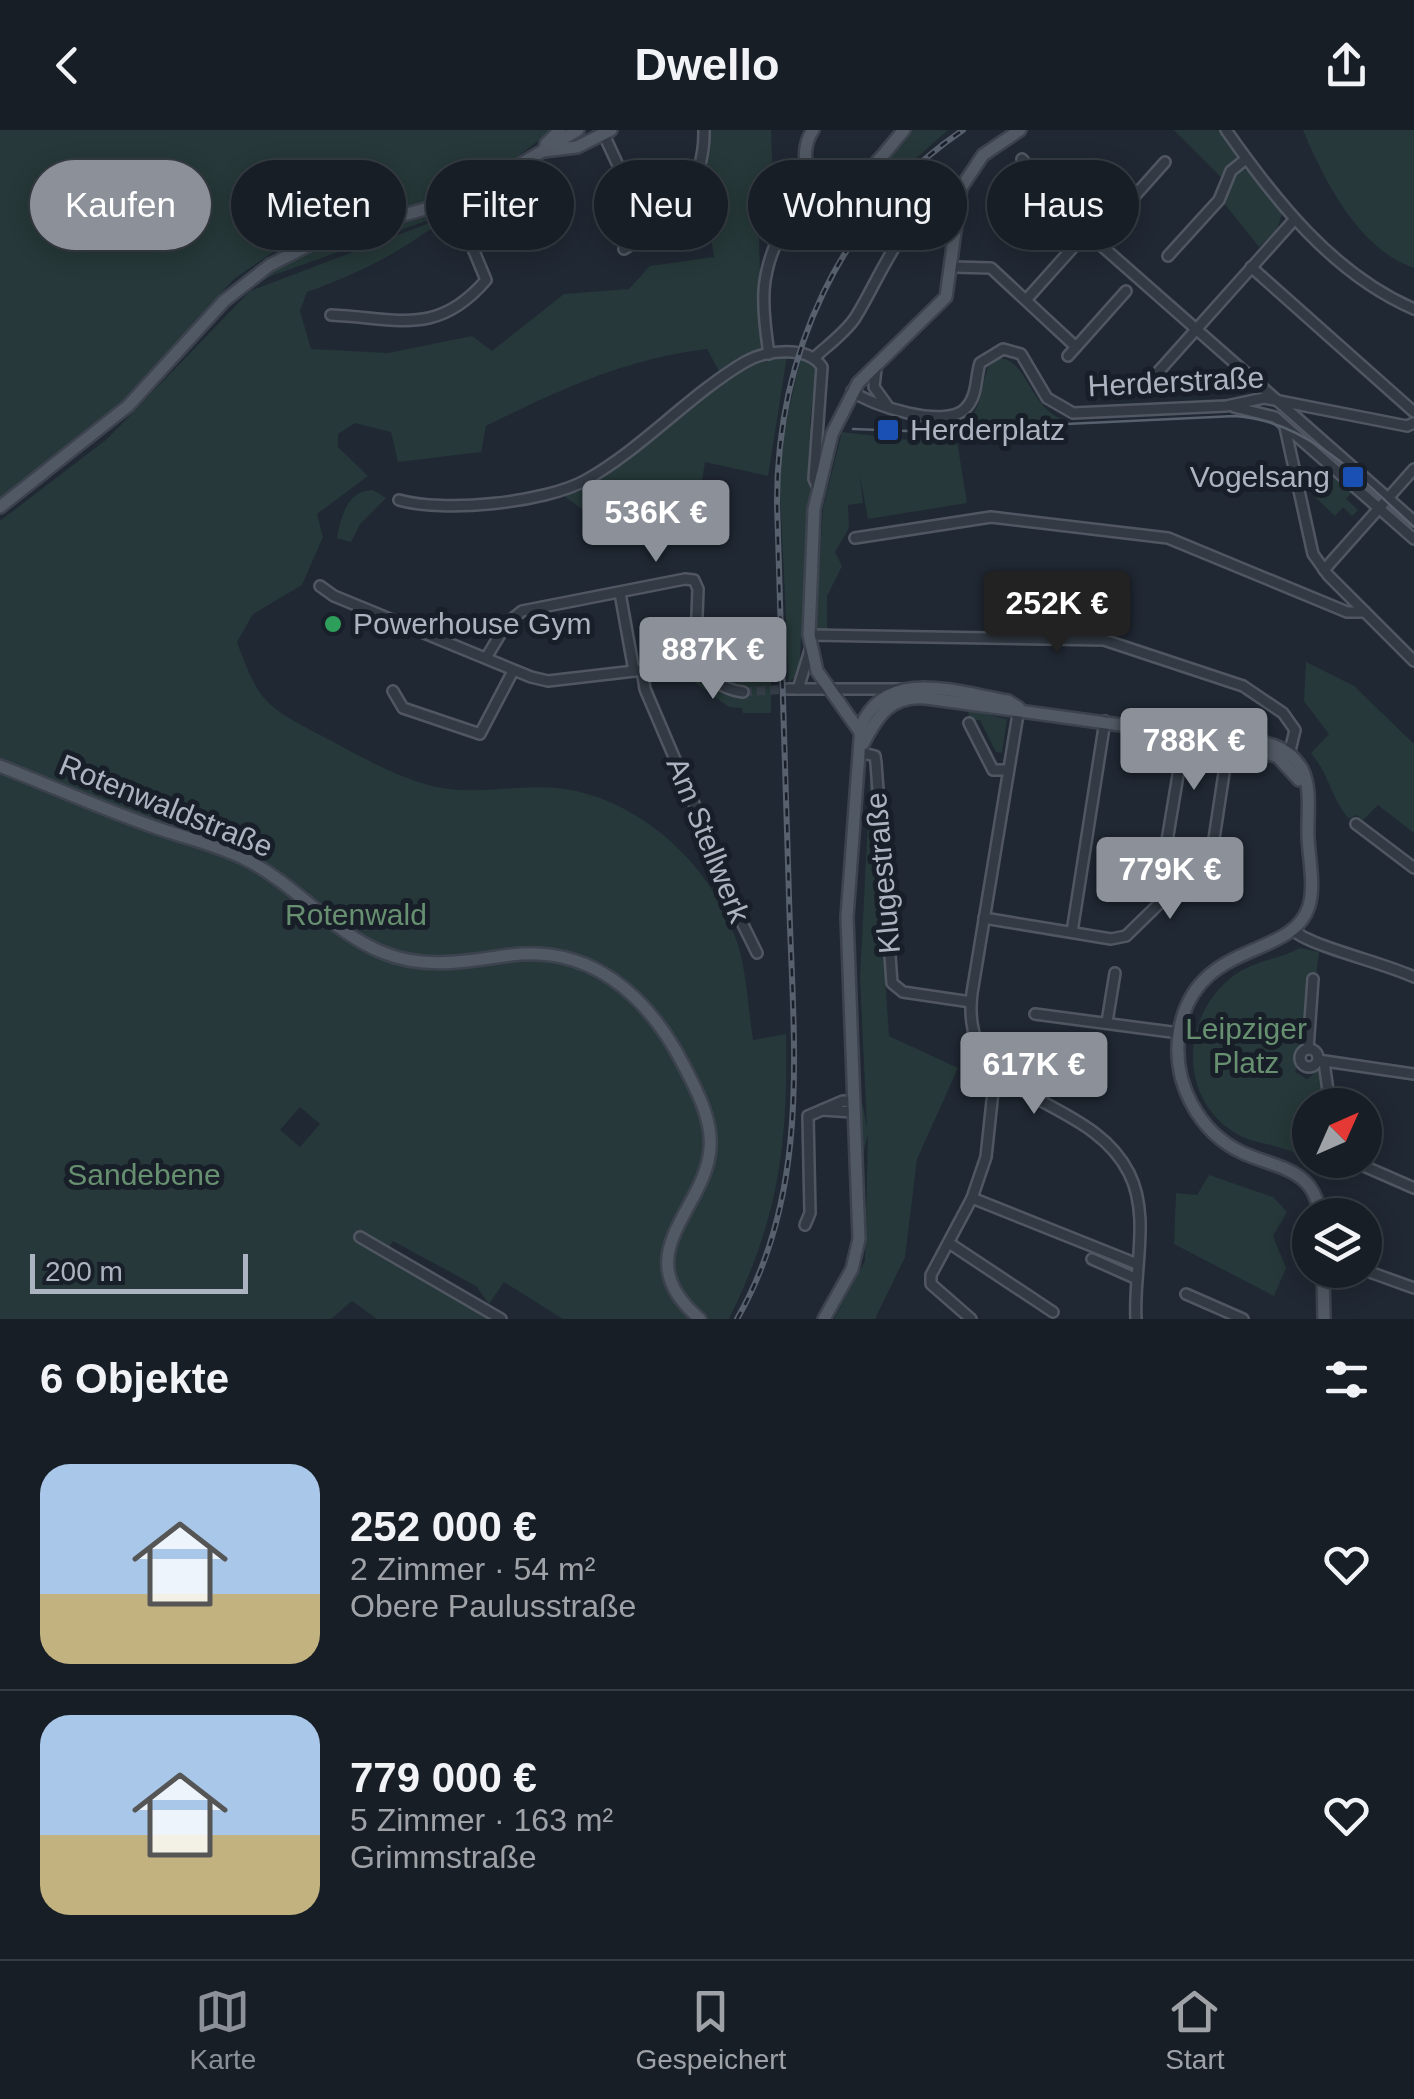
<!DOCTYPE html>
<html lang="de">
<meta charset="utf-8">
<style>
body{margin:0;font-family:Helvetica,sans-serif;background:#21272e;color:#f1f3f6;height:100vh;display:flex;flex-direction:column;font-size:38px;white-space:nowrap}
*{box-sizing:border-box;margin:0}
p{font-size:32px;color:#9fa2a7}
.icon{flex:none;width:55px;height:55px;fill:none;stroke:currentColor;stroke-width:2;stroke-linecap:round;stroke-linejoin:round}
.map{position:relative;height:1189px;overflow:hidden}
.panel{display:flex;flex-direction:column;background:#181e26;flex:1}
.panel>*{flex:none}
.guide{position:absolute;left:30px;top:30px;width:1355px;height:90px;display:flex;gap:20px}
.needle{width:65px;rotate:45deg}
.tools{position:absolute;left:1292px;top:958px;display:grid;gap:20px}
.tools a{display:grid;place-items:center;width:90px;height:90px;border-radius:50%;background:#181e26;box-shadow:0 5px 25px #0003,0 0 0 2px #363c43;font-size:50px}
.scale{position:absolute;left:30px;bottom:25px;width:218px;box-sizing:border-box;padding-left:10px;border:5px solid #adb4c1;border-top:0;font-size:28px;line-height:35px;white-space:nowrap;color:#adb4c1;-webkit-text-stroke:8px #191f29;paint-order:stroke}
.price{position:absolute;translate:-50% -85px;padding:0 22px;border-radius:10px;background:#8c9099;color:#fff;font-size:32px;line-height:65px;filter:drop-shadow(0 2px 5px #0008)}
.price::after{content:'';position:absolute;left:50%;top:60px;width:30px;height:22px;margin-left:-15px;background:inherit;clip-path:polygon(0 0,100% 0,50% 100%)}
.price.on{background:#222;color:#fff}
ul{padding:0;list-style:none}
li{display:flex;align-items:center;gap:30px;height:250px;padding:0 40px}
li+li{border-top:2px solid #363c43}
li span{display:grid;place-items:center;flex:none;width:280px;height:200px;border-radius:30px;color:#555}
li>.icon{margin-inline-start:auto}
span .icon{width:120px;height:120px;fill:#fffc;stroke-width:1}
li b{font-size:42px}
h2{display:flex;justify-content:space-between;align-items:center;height:120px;padding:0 40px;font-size:42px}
.pill{padding:0 35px;border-radius:45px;background:#181e26;box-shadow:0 5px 25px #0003,0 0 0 2px #363c43;font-size:35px;line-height:90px}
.pill.on{background:#8c9099;color:#fff}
header{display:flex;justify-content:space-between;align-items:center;height:130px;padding:0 40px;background:#181e26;font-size:45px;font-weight:700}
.tab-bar{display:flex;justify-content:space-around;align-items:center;height:140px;border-top:2px solid #363c43;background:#181e26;font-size:28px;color:#9fa2a7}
.tab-bar a{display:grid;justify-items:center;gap:5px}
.tab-bar .on{color:#8c9099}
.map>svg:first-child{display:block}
.green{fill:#263839;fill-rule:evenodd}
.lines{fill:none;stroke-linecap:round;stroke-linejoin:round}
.minor-tunnel{stroke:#353d48;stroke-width:9;stroke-dasharray:9 4.5;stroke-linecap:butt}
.minor-casing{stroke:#515762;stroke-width:14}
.major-casing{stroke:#3d434e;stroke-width:16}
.minor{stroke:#333a44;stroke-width:9}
.major{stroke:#515964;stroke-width:11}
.tram{stroke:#57606d;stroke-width:2.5}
.rail-casing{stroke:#57606d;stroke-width:6}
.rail{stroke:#191f29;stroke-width:2.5;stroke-dasharray:8;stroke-linecap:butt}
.transit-dot{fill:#1a4fb4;stroke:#191f29;stroke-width:4}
.leisure-dot{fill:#2e9e5b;stroke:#191f29;stroke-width:4}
.labels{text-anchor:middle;stroke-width:10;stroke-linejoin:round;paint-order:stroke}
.street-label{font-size:30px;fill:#adb4c1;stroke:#191f29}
.poi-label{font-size:30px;fill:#adb4c1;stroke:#191f29;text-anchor:start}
.park-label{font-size:30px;fill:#679071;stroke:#191f29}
</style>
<header><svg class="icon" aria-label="back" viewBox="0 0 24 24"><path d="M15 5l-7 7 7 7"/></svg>Dwello<svg class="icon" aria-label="share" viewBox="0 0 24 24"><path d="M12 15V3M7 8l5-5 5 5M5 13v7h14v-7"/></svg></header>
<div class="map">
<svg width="1414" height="1189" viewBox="0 0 1414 1189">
<rect width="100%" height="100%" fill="#202833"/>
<g class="green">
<path d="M0,0h553l-68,51 -34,17 -121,26 -38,15 -58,40 -112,122 -122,99z"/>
<path d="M707,0h64l2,52 -20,7 6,50 3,111 -42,23 -13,-24c-80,9 -150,42 -221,77l-5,26 -83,10 -7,-30 -36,-9 -17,11v13l30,29 -51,38 6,23 -21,48 -49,29 -16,28c23,63 29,64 87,95 36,19 78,44 118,51 42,7 88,-6 129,2 76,15 143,79 166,152 10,30 11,66 16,98l33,-6c2,112 -7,183 -57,285h-166l-59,-37 -15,22 -13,-18 -83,-45 -8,13 103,65h-111l-25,-18 -21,18h-331v-798l107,-82 143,-148 198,-75c-40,32 -87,57 -141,76l-7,19 11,38 77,4 84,-17 20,15 72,-57 65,-5 21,-23 64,-9c-1,-23 -18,-55 -17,-72 2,-20 13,-30 10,-55zM300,977l20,17 -20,23 -20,-17z"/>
<path d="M911,0h37l-53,47 -43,50 -50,-40c58,14 73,-18 109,-57z"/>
<path d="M1174,0h47l21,27 -19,22z"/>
<path d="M1303,0h111v138c-55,-18 -90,-88 -111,-138z"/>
<path d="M1239,39l11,2 32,43 -5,15 -18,18 -36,-45z"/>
<path d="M451,82l-180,64 -24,13 32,-24 56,-26z"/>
<path d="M787,226l-19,120 -63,-14 -9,58 -97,15 -7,-19 -31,-22 24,-8 160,-119z"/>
<path d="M801,226l16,10 3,11 -5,-1 -5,46 3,22 -14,229 -10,9 -9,-191 2,-50z"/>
<path d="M1000,228c30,4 28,52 69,64h-46v11l-67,2 11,68 -99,16 -8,-43 3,27 -15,2 1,23 -14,24 7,14 -15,30v34l-12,-1 8,-121 19,-76 76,9 18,-3 -1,-14c50,3 41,-22 53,-57z"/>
<path d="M1323,339l28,24 -5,6 12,11 -6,6 -9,-9 -8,9 -23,-22 -2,-11z"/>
<path d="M373,360l13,8 -26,26 -9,18 -14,-4c4,-21 10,-48 36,-48z"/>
<path d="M1306,532l48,24 60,58v89l-36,-28 -15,15 -7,-5 -7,4c-18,-21 -20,-45 -38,-66l18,-19 -25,-33z"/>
<path d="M711,536l14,5 46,1v41h-28l-1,-5 -13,-1 -35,-25 1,-4 33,18 14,1v-12l-14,-4z"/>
<path d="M967,580l40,9 -5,34 -6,-1 -16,-32 -9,1z"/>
<path d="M871,631l18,275 69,32 -41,91 -12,98 -30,62h-41l31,-58 3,-126 -5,18 -3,-62 7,37 -7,-150z"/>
<path d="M1300,818l19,4 -3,25 -5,1 -8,74 -8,20 12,7 14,-11 4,37h-15v55h21l-5,18c-10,-5 -17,-17 -29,-24 -20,-11 -45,-9 -65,-23 -56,-38 -49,-120 4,-157 20,-14 44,-15 64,-26z"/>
<path d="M1209,1045l64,22 14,15 -14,24 13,32 -12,28 -100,-52 2,-51 21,2z"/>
</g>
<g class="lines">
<path class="minor-tunnel" d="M743,562l45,-3"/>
<g class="minor-casing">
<g id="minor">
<path d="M1226,0c49,70 107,144 188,179"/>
<path d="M604,5l19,41 46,42"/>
<path d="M1022,29l63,75"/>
<path d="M1095,110l319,281"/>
<path d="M624,119c47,-30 81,-60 80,-119"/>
<path d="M1168,126l51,-56 12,-29 15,-12"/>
<path d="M953,137l38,1 85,79"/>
<path d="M1251,137l163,145"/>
<path d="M1026,170l59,-66 39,-26 41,-46"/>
<path d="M331,185c67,3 106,22 155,-35l-32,-77"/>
<path d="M769,224c-8,-52 -10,-82 16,-129l43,20"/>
<path d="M1068,226l58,-65"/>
<path d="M815,227c13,-12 30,-24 40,-39 24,-37 57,-127 106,-130"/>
<path d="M876,238l-2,19 13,18"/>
<path d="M1142,260l152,-170"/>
<path d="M852,261c20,15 93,38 113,18 13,-13 10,-30 15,-46l23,-14 18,5 26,44 26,15 153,-7 38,-8 143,28 7,-3"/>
<path d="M1234,277l41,10 139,122"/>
<path d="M1285,297l28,127 15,21 86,86"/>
<path d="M399,370c44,13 146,3 187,-20 57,-32 103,-85 159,-118 21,-12 63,-17 77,5l-8,112 4,9"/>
<path d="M855,408l136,-21 177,21 179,74h18"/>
<path d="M1324,440l90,-101"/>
<path d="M320,456l14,10 197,81 17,4 130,-15c25,3 41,24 65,26"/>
<path d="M620,463l14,78"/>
<path d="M809,505l295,5 139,46 40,27 12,17 -7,29"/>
<path d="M486,528l21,-35 15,-12 163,-32 9,1 4,9 -3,80"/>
<path d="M642,540l3,19 64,150 7,31 41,83"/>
<path d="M788,559h112"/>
<path d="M798,559l12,-39"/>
<path d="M393,561l10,17 77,26 33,-63"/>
<path d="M1019,578l-47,285c-14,113 116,98 157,180 22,43 4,100 7,146"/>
<path d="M969,593l24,47h15"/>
<path d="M859,622l16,4 1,7 16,220 11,9 68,10"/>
<path d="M1356,694l58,44"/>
<path d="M1166,717l19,-114"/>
<path d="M984,788l127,21 15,-3 86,-84 17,-112"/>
<path d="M1293,800c16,16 92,33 121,47"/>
<path d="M1072,802l33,-211"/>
<path d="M1035,884l144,19"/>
<path d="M1107,892l8,-49"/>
<circle cx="1309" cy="928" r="9"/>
<path d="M1308,919l5,-70"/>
<path d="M1318,930l96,14"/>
<path d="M1324,932l6,43"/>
<path d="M822,980l31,2"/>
<path d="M1350,1030l64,28"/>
<path d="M972,1068l165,66"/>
<path d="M805,1095l5,-12 -2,-97 35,-15 10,1"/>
<path d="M360,1107l141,82"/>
<path d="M949,1113l104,69"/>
<path d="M1092,1129l45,20"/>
<path d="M1364,1140l50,18"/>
<path d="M1186,1164l57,25"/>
<path d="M971,1189l-40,-35v-9l41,-77 14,-41 9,-84"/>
</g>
</g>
<g class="major-casing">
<g id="major">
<path d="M560,0l-14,14 -2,7 33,-4 34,-17"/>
<path d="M813,0c-17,25 -5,69 33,55 23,-8 42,-37 58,-55"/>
<path d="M0,377l128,-101 96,-105 46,-36 57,-29 135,-37 116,-69"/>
<path d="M860,602l-43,-61 -8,-36 5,-126 18,-75 26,-51 88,-86 15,-109 22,-33 37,-25"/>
<path d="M1236,612c26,-3 52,3 66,27 10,19 5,47 6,68 1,22 7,48 1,69 -17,55 -115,32 -130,127 -7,49 19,99 64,120 36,16 71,15 77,62"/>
<path d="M863,614c15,-29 28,-49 63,-46l303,42 49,17 21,23"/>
<path d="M0,636c51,20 102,43 154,61 31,11 64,18 93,33 49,25 86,73 137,93 42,17 84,8 127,2 80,-10 137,41 172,109 13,25 30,56 27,85 -5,62 -86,106 -10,170"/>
<path d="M1323,1140l1,49"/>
<path d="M824,1189l28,-50 7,-30 -12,-322 14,-191c26,-60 98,-33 147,-25l11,7"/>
</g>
</g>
<use href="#minor" class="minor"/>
<use href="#major" class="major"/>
<g class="tram">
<path d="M1024,296l211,-10c74,5 127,64 179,111"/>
<path d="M853,299l82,3"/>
</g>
<g class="rail-casing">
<path id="rail" d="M737,1189c75,-130 56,-278 52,-422 -3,-132 -9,-263 -12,-394 0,-148 62,-289 186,-373"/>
</g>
<use href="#rail" class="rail"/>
</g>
<g class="transit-dot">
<rect x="876" y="288" width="24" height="24" rx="5"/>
<rect x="1341" y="335" width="24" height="24" rx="5"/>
</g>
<circle class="leisure-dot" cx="333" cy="494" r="10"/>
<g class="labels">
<g class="street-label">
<text transform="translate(1176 252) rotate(-3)" y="10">Herderstraße</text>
<text transform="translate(166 676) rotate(22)" y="10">Rotenwaldstraße</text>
<text transform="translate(708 710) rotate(68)" y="10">Am Stellwerk</text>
<text transform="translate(883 743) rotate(-95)" y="10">Klugestraße</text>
</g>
<g class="poi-label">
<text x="910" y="310">Herderplatz</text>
<text x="1330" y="357" text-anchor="end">Vogelsang</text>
<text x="353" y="504">Powerhouse Gym</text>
</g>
<g class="park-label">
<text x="356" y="795">Rotenwald</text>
<text x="1246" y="909">Leipziger<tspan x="1246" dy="34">Platz</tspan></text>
<text x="144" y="1055">Sandebene</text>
</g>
</g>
</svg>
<div class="tools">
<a><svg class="needle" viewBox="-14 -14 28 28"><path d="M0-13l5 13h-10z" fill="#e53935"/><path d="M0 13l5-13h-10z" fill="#9fa2a7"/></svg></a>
<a><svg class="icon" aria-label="layers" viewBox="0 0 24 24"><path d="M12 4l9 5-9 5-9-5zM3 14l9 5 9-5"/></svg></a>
</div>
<div class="scale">200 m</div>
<b class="price" style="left:656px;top:435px">536K €</b>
<b class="price on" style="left:1057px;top:526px">252K €</b>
<b class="price" style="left:713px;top:572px">887K €</b>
<b class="price" style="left:1194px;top:663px">788K €</b>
<b class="price" style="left:1170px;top:792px">779K €</b>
<b class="price" style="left:1034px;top:987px">617K €</b>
<div class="guide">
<a class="pill on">Kaufen</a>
<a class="pill">Mieten</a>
<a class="pill">Filter</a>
<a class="pill">Neu</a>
<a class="pill">Wohnung</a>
<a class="pill">Haus</a>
</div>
</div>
<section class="panel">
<h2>6 Objekte<svg class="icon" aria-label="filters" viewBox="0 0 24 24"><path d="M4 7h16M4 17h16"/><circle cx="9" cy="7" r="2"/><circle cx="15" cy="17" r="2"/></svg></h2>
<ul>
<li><span style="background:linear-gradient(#a9c7e8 65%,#c2b280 0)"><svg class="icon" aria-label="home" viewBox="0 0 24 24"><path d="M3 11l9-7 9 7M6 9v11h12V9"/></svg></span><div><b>252 000 €</b><p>2 Zimmer · 54 m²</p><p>Obere Paulusstraße</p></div><svg class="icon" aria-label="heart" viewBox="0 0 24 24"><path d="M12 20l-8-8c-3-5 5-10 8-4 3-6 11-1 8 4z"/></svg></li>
<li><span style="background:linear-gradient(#a9c7e8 60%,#c2b280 0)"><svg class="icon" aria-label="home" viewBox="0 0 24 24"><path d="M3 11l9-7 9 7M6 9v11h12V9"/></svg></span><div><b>779 000 €</b><p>5 Zimmer · 163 m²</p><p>Grimmstraße</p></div><svg class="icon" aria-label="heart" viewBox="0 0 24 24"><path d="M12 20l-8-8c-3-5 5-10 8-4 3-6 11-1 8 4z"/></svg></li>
</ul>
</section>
<nav class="tab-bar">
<a class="on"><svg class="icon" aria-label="map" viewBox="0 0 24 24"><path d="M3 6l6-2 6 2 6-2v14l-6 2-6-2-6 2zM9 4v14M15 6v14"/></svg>Karte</a>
<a><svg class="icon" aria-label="saved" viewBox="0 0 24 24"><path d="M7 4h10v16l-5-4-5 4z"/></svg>Gespeichert</a>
<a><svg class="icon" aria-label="home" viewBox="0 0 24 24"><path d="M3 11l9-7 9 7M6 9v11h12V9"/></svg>Start</a>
</nav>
